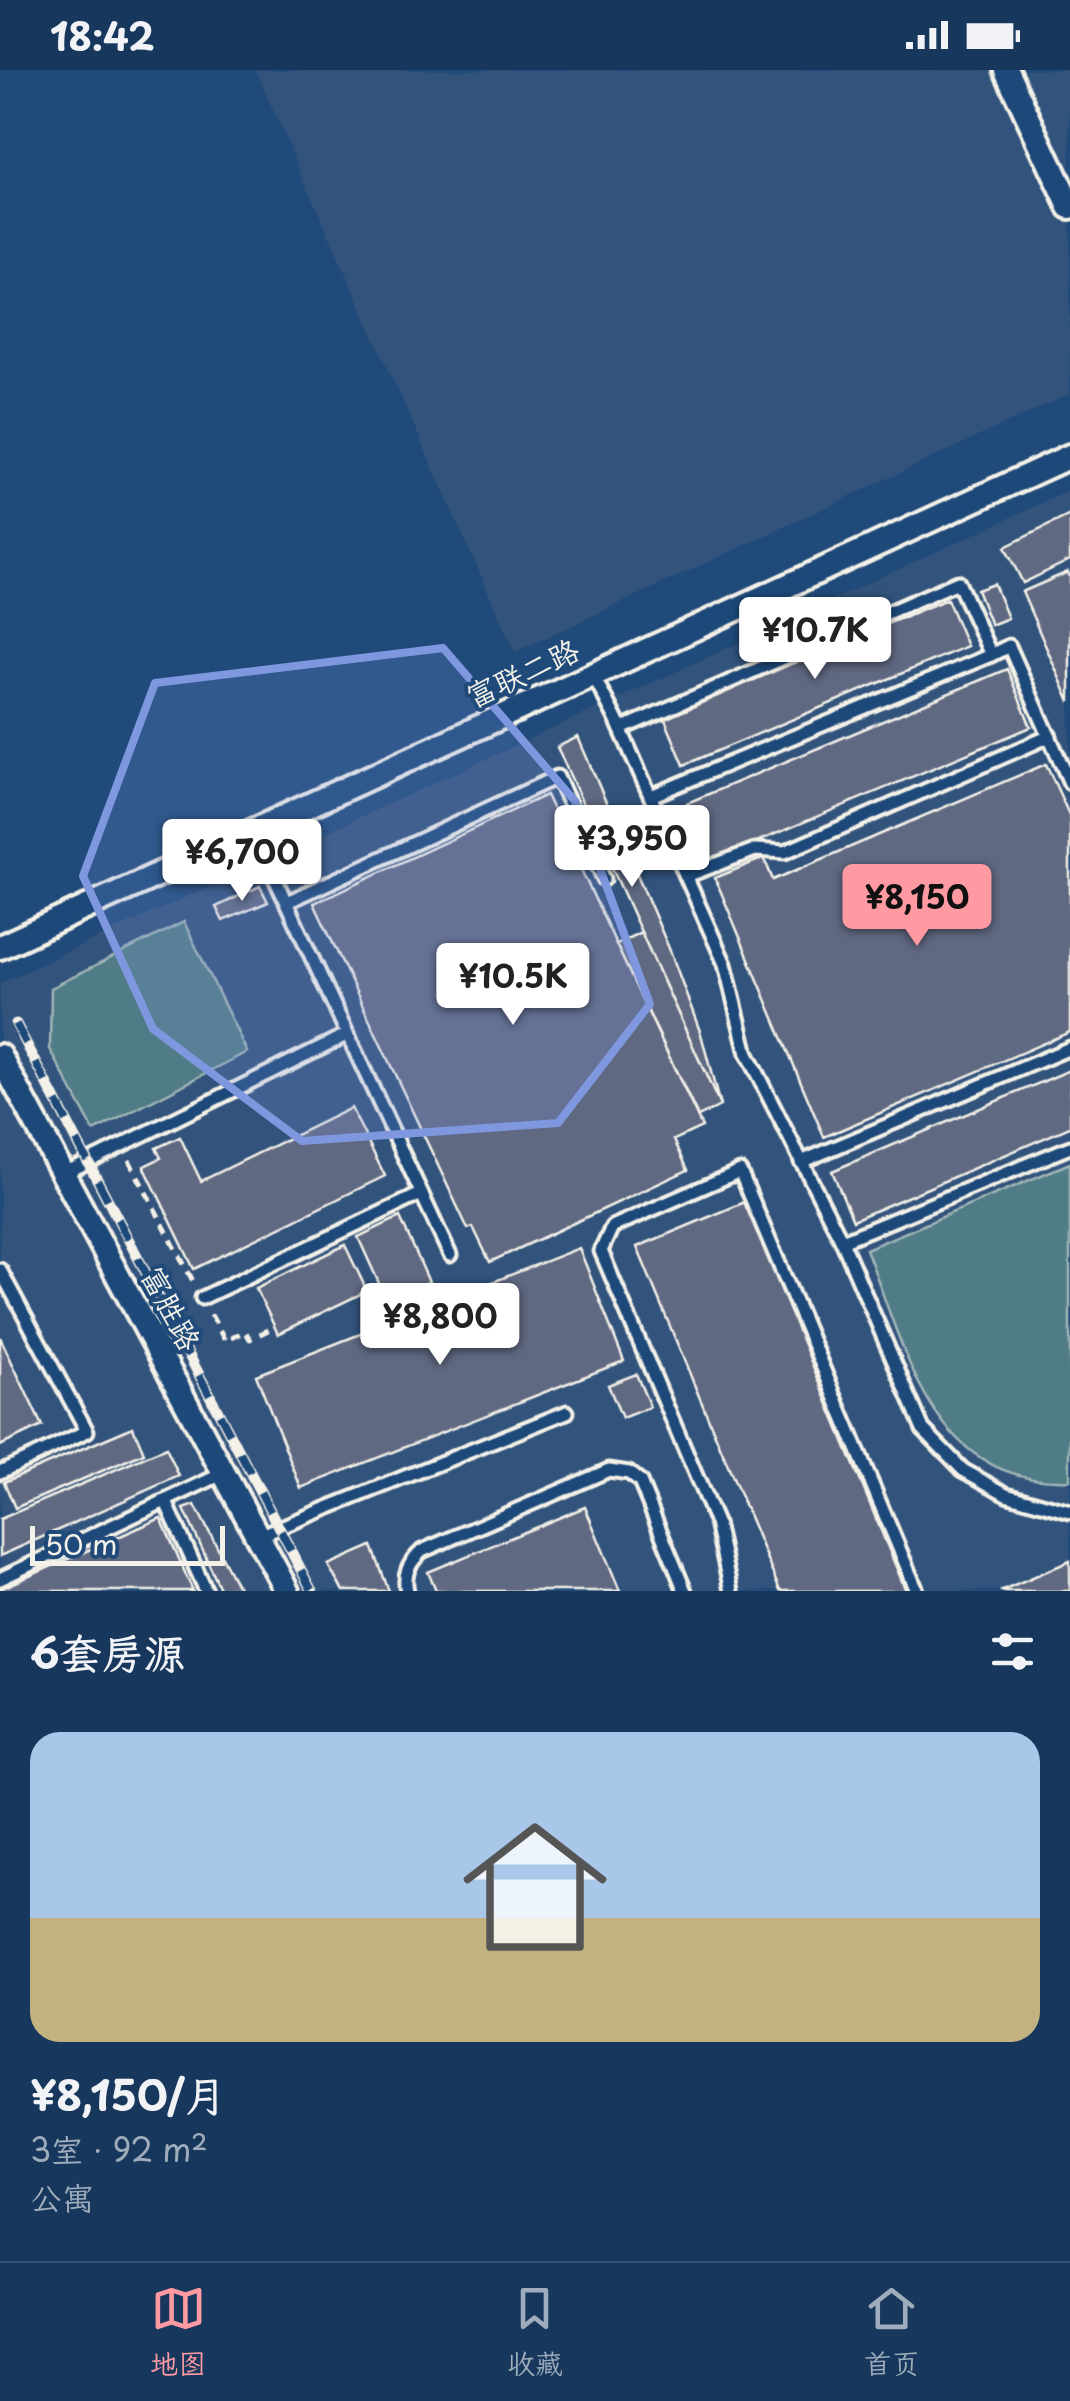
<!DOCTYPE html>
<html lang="zh">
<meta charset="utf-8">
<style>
body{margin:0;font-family:"Playpen Sans","LXGW WenKai TC",sans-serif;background:#203f62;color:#f1f3f6;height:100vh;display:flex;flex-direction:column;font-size:38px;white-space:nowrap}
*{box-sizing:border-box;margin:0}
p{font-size:32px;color:#9eacbb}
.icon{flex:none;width:55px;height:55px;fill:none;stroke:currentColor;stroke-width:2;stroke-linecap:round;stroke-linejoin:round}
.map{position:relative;height:1521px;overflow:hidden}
.drawer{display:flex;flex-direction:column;background:#17385c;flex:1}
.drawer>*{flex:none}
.scale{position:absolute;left:30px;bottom:25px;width:195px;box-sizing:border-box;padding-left:10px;border:5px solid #f4f1e8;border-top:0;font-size:28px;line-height:35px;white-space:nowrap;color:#f4f1e8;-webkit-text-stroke:8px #1f4a7a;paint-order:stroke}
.price{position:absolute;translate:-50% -85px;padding:0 22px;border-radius:10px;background:#fff;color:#222;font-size:32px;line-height:65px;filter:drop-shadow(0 2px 5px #0008)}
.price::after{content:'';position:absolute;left:50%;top:60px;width:30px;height:22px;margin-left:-15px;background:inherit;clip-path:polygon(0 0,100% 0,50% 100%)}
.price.selected{background:#ff9aa2;color:#111}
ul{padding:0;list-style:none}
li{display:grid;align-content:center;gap:20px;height:530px;padding:0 30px}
li span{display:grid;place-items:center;height:310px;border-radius:30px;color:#555}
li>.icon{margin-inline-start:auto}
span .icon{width:180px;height:180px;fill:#fffc;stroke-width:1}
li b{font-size:42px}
h2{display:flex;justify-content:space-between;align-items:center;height:120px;padding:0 30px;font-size:42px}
.status{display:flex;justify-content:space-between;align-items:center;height:70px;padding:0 50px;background:#17385c;direction:ltr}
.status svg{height:28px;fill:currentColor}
.tab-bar{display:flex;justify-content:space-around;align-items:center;height:140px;border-top:2px solid #365272;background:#17385c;font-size:28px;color:#9eacbb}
.tab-bar a{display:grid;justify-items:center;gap:5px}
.tab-bar .selected{color:#ff9aa2}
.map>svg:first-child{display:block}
.built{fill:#32537c}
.green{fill:#4f7c86;stroke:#a2b6b7;stroke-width:2.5}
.building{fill:#606982;stroke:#f4f1e8;stroke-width:2.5}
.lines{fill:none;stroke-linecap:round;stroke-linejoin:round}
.service-casing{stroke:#f4f1e8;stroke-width:19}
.minor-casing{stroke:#f4f1e8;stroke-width:30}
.path{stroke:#f4f1e8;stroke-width:5;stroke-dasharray:10 8;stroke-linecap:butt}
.service{stroke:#1f4a7a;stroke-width:11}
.minor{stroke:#1f4a7a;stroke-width:22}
.rail-casing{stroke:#f4f1e8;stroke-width:11}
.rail{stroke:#1f4a7a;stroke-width:8;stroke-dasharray:22;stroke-linecap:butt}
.marked{fill:#7e97df;fill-opacity:0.2;stroke:#7e97df;stroke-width:8;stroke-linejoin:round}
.labels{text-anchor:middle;stroke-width:8;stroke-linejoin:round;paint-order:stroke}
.street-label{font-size:30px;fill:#f4f1e8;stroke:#1f4a7a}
</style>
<div class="status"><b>18:42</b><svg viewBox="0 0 49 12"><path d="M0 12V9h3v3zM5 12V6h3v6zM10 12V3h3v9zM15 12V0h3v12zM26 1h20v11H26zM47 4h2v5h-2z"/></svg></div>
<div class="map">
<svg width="1070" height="1521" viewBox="0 0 1070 1521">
<rect width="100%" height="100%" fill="#1f4a7a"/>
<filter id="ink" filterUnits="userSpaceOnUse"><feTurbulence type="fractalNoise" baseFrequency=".01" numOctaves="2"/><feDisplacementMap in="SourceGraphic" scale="20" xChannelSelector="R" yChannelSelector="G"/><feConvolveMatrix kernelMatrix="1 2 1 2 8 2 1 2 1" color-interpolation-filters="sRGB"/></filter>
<g filter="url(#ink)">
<g class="built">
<path d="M255,0h815v324l-555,258z"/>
<path d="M1070,420v1101h-1070v-608z"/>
</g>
<g class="green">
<path d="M184,852l63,130 -153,79 -44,-82 1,-61z"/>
<path d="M1070,1093v317c-139,6 -163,-128 -204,-231z"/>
</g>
<g class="building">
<path d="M1070,445v45l-47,23 -18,-36z"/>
<path d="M1068,502l2,5v125l-48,-110z"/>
<path d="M994,514l14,34 -17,7 -14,-35z"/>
<path d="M947,529l20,47 -283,119 -20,-48z"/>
<path d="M1007,599l24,58 -320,134 -24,-58z"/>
<path d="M578,667l93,216 30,81 19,72 -163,-359z"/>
<path d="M1046,694l24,53v215l-246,105 -109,-259 49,-20 9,22z"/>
<path d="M546,725l156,332 -28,13 14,30 -198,92 -17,-35 -5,2 -154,-326z"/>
<path d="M260,816l8,16 -45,19 -7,-14z"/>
<path d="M641,862l79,174 -22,11 -82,-173z"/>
<path d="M1070,1000v57l-217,93 -21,-49z"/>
<path d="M351,1038l34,68 -191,93 -50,-103 17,-8 -5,-10 24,-11 21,44z"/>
<path d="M745,1132l161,389h-126l-143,-344z"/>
<path d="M400,1147l29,65 -42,19 -29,-64z"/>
<path d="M345,1175l22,46 -89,43 -22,-46z"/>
<path d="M579,1178l45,113 -323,127 -45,-113z"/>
<path d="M0,1267l42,89 -42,20z"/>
<path d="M636,1304l14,33 -28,11 -14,-33z"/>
<path d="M133,1357l11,26 -129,55 -11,-26z"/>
<path d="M166,1378l13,28 -179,80v-37z"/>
<path d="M195,1435l45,86h-19l-37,-82z"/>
<path d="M585,1437l35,84h-184l-8,-19z"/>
<path d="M161,1448l32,73h-193v-2z"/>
<path d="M372,1476l17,45h-46l-15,-26z"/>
<path d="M1070,1491v30h-70z"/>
</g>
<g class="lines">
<g class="service-casing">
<g id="service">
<path d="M593,605l23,44 109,245 22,90 95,187 81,188 40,41 43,24 64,18"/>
<path d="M621,659l337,-147 33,73 18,-9 61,137"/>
<path d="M651,726l340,-141"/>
<path d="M253,761l197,424"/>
<path d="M686,806l69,-26 30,2 265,-116"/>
<path d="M287,832l270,-125 47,102"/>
<path d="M801,1092l269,-114"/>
<path d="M63,1104l283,-139"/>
<path d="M842,1171l228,-94"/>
<path d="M0,1200l87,161 -87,41"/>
<path d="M202,1228l219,-104"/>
<path d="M166,1432l40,89"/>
<path d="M258,1466l309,-124"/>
<path d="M0,1509l224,-106"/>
<path d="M407,1521c-4,-17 2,-28 15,-40l187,-81 20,3 11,9 45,109"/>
<path d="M731,1521l-15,-68 -115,-272 11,-24 128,-56 177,420"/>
</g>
</g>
<g class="minor-casing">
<g id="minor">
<path d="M1006,0l64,137"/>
<path d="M0,877l1070,-491"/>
<path d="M0,986l287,535"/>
</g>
</g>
<g class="path">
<path d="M129,1090l65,123"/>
<path d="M211,1245l14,26 20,-10 5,8 22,-11"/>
</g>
<use href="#service" class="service"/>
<use href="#minor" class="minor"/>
<g class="rail-casing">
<path id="rail" d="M16,954l296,567"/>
</g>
<use href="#rail" class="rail"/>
</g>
</g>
<path class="marked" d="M443,578l132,153 75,203 -92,119 -256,18 -149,-112 -70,-153 72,-193z"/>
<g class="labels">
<g class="street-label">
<text transform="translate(523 604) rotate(-25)" y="10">富联二路</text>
<text transform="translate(170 1239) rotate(62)" y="10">富胜路</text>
</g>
</g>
</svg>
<div class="scale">50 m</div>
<b class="price" style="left:815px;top:612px">¥10.7K</b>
<b class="price" style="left:632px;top:820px">¥3,950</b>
<b class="price" style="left:242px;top:834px">¥6,700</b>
<b class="price selected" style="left:917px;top:879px">¥8,150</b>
<b class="price" style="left:513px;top:958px">¥10.5K</b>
<b class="price" style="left:440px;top:1298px">¥8,800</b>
</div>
<section class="drawer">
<h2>6套房源<svg class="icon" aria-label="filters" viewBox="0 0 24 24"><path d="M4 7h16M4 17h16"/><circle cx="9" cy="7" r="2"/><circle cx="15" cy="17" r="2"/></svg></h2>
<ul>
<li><span style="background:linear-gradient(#a9c7e8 60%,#c2b280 0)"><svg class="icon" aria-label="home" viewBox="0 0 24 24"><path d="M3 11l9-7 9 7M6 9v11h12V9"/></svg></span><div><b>¥8,150/月</b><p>3室 · 92 m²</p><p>公寓</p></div></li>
</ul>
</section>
<nav class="tab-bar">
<a class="selected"><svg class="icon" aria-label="map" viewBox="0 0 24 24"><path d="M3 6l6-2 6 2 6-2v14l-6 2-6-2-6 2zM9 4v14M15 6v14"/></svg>地图</a>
<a><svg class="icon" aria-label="saved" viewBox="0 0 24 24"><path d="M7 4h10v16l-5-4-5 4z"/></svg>收藏</a>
<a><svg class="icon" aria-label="home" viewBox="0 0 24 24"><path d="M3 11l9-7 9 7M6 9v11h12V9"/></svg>首页</a>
</nav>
